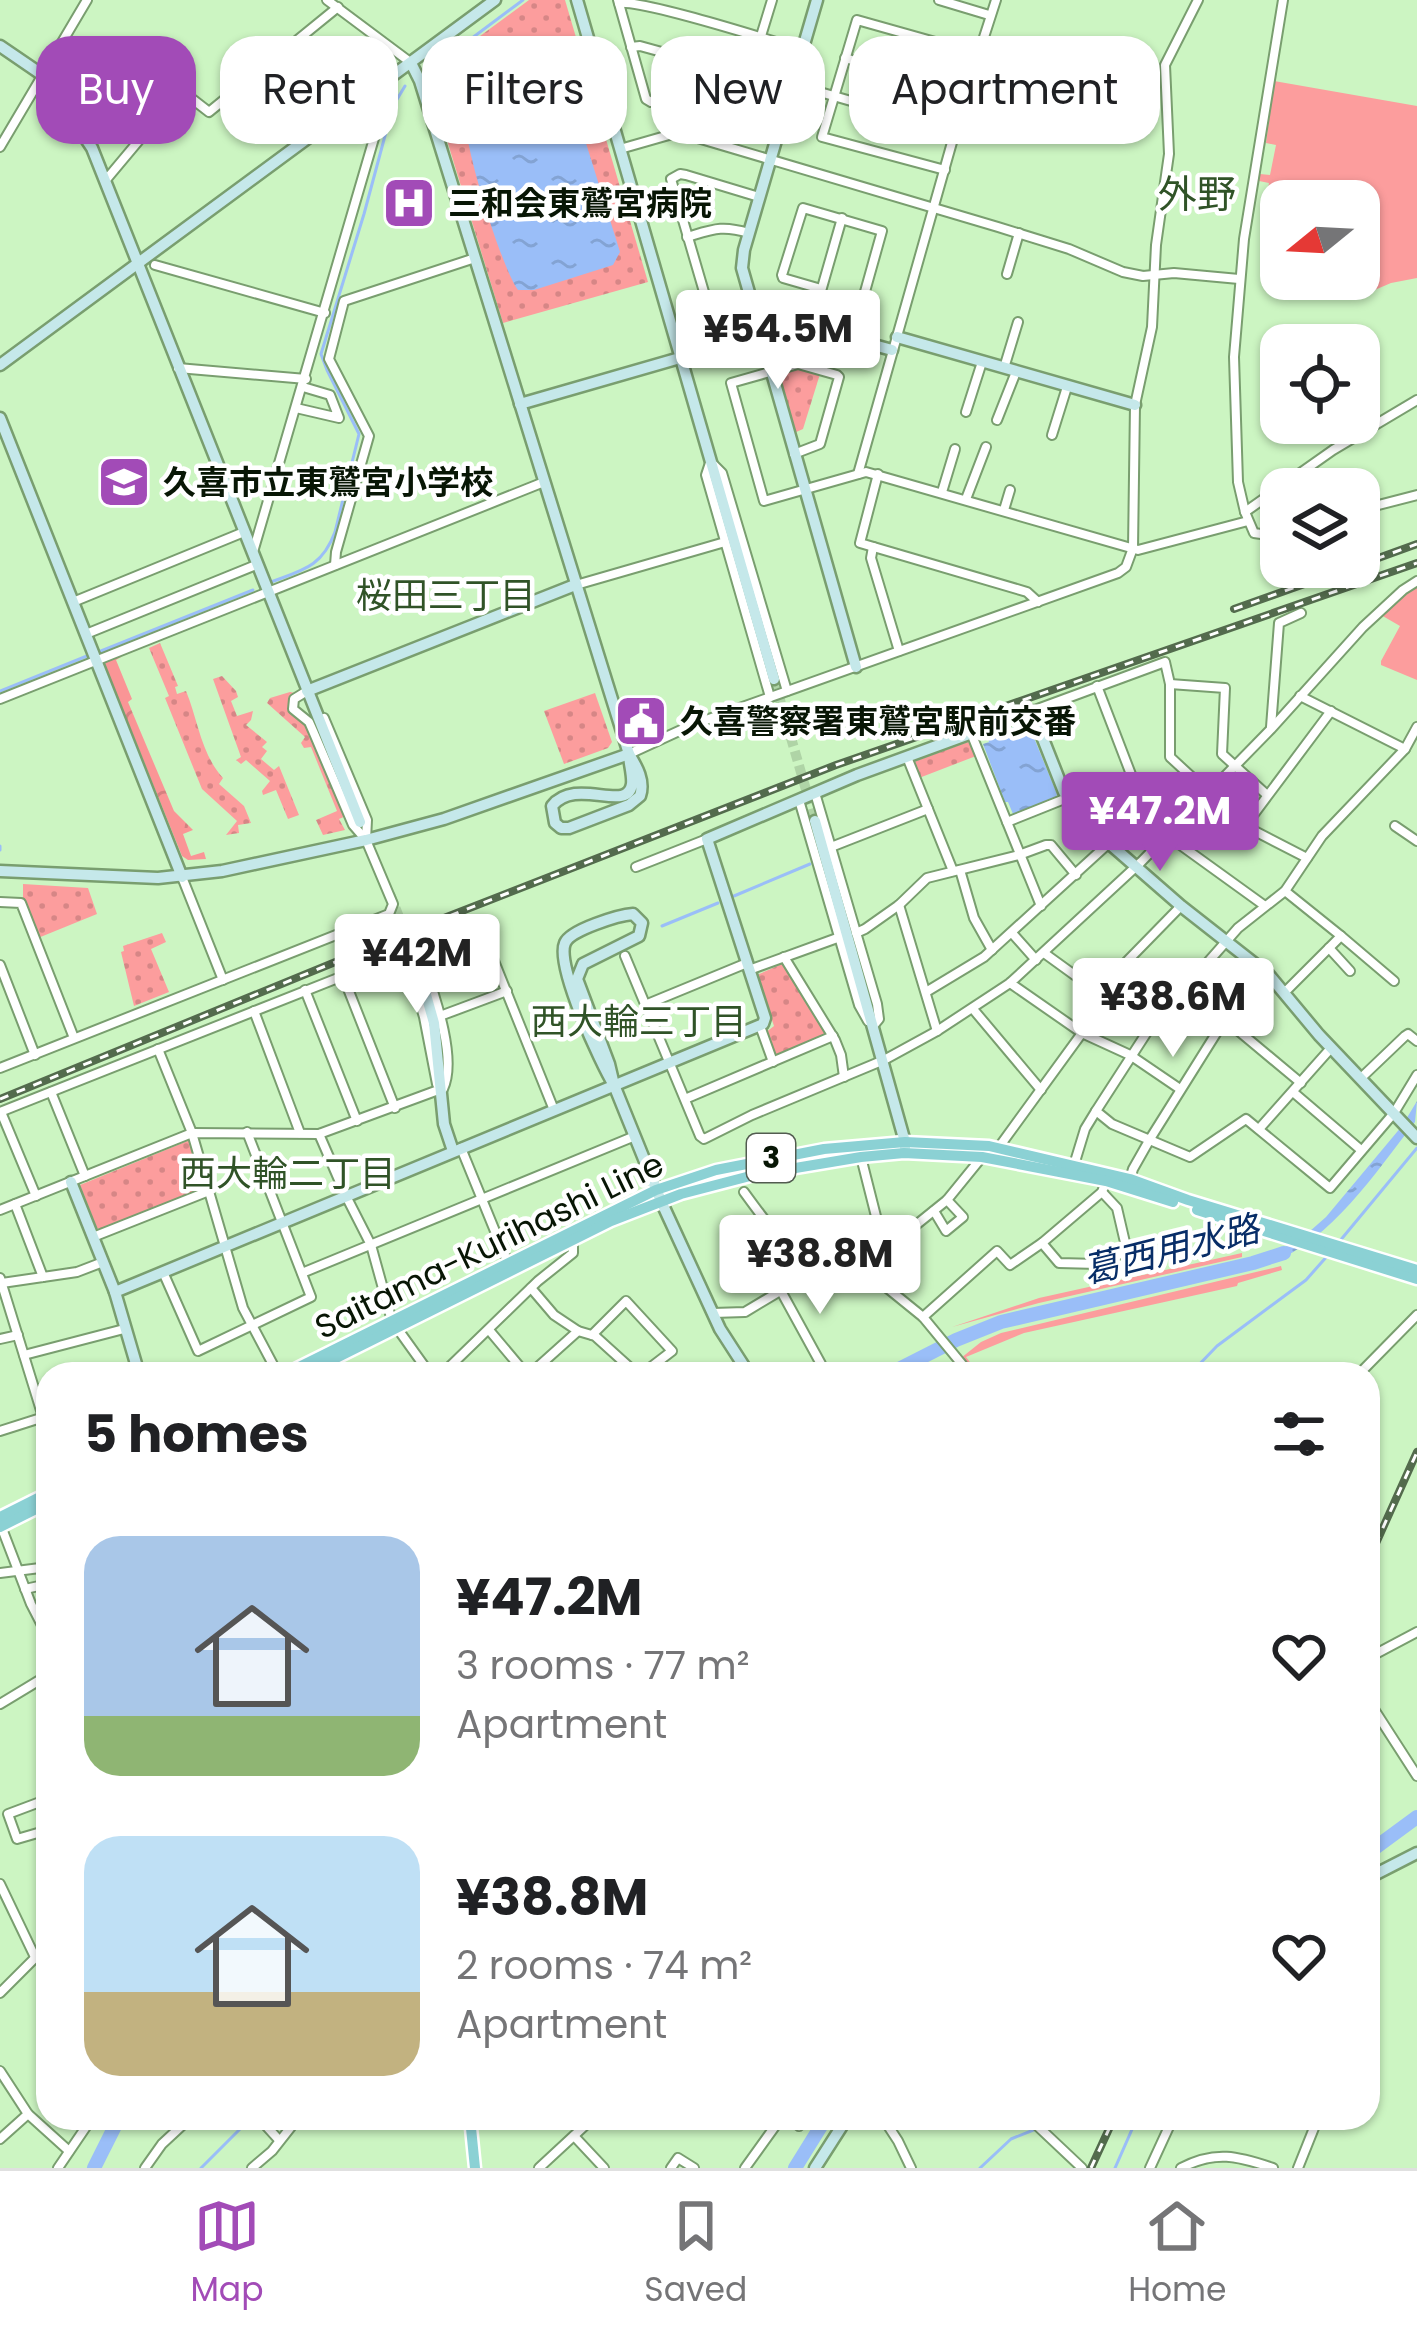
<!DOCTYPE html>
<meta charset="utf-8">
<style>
body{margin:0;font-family:Poppins,"Noto Sans JP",sans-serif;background:#f6f6f6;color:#202124;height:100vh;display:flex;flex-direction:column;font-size:45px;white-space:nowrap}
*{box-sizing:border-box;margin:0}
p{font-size:39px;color:#757577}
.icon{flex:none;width:66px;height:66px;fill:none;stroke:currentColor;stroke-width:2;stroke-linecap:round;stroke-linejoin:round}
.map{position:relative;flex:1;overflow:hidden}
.panel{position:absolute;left:36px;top:1362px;width:1344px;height:768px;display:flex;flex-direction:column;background:#fff;border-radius:36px;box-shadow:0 3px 9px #0004}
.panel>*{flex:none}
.top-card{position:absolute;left:36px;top:36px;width:1347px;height:108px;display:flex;gap:24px}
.needle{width:78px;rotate:252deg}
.buttons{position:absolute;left:1260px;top:180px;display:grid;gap:24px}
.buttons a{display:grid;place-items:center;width:120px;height:120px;border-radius:24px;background:#fff;box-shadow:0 3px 9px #0004;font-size:60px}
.price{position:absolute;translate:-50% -102px;padding:0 27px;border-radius:12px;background:#fff;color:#222;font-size:39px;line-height:78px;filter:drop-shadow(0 3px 6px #0008)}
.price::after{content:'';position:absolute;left:50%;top:72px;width:36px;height:27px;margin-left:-18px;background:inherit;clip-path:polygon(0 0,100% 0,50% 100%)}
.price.on{background:#a24bb7;color:#fff}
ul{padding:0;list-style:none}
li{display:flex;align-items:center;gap:36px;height:300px;padding:0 48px}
li span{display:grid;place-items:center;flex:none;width:336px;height:240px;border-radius:36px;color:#555}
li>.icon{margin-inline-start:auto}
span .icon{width:144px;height:144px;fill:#fffc;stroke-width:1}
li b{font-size:51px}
h2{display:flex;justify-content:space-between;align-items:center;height:144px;padding:0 48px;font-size:51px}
.tag{padding:0 42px;border-radius:36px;background:#fff;box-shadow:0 3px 9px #0004;font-size:42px;line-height:108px}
.tag.on{background:#a24bb7;color:#fff}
.menu{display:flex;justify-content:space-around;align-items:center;height:168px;border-top:3px solid #e0e0e0;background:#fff;font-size:33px;color:#757577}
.menu a{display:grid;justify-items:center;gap:6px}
.menu .on{color:#a24bb7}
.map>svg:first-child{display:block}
.grass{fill:#fc9d9d}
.forest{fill:url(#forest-crowns)}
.park{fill:url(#park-dots)}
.water{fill:url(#water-ripples)}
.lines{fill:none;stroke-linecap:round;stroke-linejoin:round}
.stream{stroke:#9abef8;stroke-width:3}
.river{stroke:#9abef8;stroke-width:14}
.secondary-tunnel{stroke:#afd4a6;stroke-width:10;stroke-dasharray:10 5;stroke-linecap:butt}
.street-casing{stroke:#799e6f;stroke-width:12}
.secondary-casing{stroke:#799e6f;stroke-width:15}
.primary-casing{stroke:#fff;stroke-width:15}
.street{stroke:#fff;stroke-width:8}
.secondary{stroke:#c5e8ea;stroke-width:10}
.primary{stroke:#8bd1d4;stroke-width:10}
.rail-casing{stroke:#536b4d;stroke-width:8}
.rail{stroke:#fff;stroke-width:3;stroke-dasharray:9;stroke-linecap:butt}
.labels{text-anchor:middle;stroke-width:9;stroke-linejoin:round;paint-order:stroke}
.shield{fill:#fff;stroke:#525c50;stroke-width:3}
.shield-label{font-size:30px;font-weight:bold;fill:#081605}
.poi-label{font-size:33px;font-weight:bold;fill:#081605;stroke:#fff;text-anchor:start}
.street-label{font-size:33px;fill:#081605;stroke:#fff}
.neighbourhood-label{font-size:36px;fill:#305327;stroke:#fff}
.water-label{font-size:36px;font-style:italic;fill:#082d67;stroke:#fff}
.quarter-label{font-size:39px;fill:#305327;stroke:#fff}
</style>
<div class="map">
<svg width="1417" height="2168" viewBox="0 0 1417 2168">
<defs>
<pattern id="forest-crowns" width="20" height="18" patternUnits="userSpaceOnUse" patternTransform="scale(3)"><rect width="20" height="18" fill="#fa9596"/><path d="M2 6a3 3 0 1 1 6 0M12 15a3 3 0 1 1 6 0" fill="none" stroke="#d58080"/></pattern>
<pattern id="park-dots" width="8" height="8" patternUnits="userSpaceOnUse" patternTransform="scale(3)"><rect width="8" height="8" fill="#fc9d9d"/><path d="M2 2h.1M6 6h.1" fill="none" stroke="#d68686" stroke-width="1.8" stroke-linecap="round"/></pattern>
<pattern id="water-ripples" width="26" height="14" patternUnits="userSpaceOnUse" patternTransform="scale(3)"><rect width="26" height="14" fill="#9abef8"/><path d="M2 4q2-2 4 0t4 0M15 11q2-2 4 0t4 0" fill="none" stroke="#83a3d3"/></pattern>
</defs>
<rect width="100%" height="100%" fill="#ccf5c2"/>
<g class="grass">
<path d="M1274,81l143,25v172l-26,5 -35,15 1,-19h2v-78h-78v12l-17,-2 5,-28 -10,-2 1,-7 10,1 6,-30 -10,-2z"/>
<path d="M1417,586v94l-36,-15v-4l19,-35 -19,-11z"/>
<path d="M1242,1253v4l-203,46 -87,24 87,-29z"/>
<path d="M1281,1266l1,4 -44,13 -1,3 -213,47 -58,24 13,17h-4l-14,-16 20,-16 20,-9z"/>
</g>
<path class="forest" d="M119,655l2,2 -5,3 16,39 -4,3 46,109 19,19 -10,4 8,22 13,-4 2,7 -18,1 -6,-4 -77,-191 1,-6z"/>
<g class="park">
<path d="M529,0h36l83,282 -145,41 -76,-248z"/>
<path d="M800,368l20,6 -17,55 -9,4 -16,-54 2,-5z"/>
<path d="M160,643l18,43 -3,1 2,7 9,-3c12,29 15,63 37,87l-4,6 25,22 7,17 -13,2 1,8 -13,2 11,-14 -35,-32 -37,-91 4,-2 -20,-48z"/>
<path d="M222,676l14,15 2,6 -7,4 6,15 16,-5 -2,9 -5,5 21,17 -5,5 5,4 -6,8 13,11 5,-4 20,49 -11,4 -12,-29 -13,5 -1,-4 8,-10 -24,-21 -5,4 -5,-4 5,-3 -28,-78z"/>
<path d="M290,692l5,1 -5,15 19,18 37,90 -7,3 6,11 -22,5 -7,-15 21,-9 -26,-64 -7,1 -3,-5 4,-6 -38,-34 3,-5z"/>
<path d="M595,693l17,49 -4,6 -44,16 -20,-53z"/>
<path d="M968,742l3,2 5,12 -57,22 -6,-13 3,-4z"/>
<path d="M23,884l65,4 9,26 -59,24 -15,-37z"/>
<path d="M162,933l4,9 -15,7 18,43 -35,14 -13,-54 3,-1 -1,-5z"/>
<path d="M782,964l44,71 -48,21 -5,-2 -8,-21 9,-7 -17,-51z"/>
<path d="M190,1140l15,46 -2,3 -102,41 -4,-2 -17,-43z"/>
</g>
<g class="water">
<path d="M473,108l39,5 2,-4 12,2v5c21,5 44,7 59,24l35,112 -7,13 -79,25h-16c-15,-19 -52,-139 -52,-165 0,-11 1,-9 7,-17z"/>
<path d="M1021,724l9,4 27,66 -1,3 -43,17 -5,-12h-3l-22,-58 6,-2 -1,-4z"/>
<path d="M1417,1101l-2,21c-40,51 -83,118 -145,141l-1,-8 32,-16 25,-22 76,-91z"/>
</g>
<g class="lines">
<g class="stream">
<path d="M444,59l79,-59"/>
<path d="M271,582c32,-12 51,-15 64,-50l24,-98 -32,-64 -6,-16 43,-140 29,-108 12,-20"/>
<path d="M96,653l157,-63"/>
<path d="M0,691l87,-35"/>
<path d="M0,846v4"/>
<path d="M734,896l76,-32"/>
<path d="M662,926l56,-23"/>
<path d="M1339,1242l78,-94"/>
<path d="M1190,1374l27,-28 89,-66 23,-26"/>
<path d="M1042,2125l11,-7"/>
<path d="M201,2168l49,-49"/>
<path d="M980,2168l31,-29 25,-10"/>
<path d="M1115,2168l22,-50"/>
</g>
<g class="river">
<path d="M889,1374l67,-34 45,-18 252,-59 31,-10"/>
<path d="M1368,1853l49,-36"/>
<path d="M94,2168l25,-50"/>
<path d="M795,2168l31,-50"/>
</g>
<g class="secondary-tunnel">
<path d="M774,679l41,142"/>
<path d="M390,894l27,69"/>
</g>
<g class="street-casing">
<g id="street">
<path d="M327,0l83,62"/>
<path d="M618,0l28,99 5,3 32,-6 55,15 34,-111"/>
<path d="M939,0l50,15"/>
<path d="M619,3c25,-3 150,37 183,47"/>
<path d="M631,47l9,-1 109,30"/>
<path d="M845,58l121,35"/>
<path d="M792,84l163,47"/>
<path d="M0,147l87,-147"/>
<path d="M620,149l56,-16 8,1 314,93 71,22 54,23 20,4 31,-3 65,6"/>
<path d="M945,170l-123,-33 35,-117 121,34"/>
<path d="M105,181l36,-43 39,-27 11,-13 18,14 129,-105"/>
<path d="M687,237c27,-8 35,-12 62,-4"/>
<path d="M155,265l170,48"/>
<path d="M1007,274l12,-41"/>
<path d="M821,289l-38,-11 -1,-3 21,-67 79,23 -30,107"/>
<path d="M749,297l-40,12 -38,-130 9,-5 6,1 73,22"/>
<path d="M811,326l31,-108"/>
<path d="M178,368l128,11"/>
<path d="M1004,368l14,-46"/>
<path d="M296,408l43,10 -9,-23 -27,-8"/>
<path d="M966,412l16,-50"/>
<path d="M997,420l19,-48"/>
<path d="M1052,435l15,-48"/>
<path d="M794,454l26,-10 19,-67 -2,-2 -39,-11 -67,19 33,118 102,-29 272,78 110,-29"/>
<path d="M711,462l11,11 65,218"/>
<path d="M710,463l-4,12 64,222"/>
<path d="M858,474l108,-381 30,-93"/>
<path d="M878,474l-18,69 167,49 11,10"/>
<path d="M942,492l13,-43"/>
<path d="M966,499l20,-52"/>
<path d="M1004,510l6,-20"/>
<path d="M1359,510l58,-15"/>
<path d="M1245,512l88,-62 84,-50"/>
<path d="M1281,529l-20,5 -7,-1 -9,-21 -7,-30 -4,-125 10,-118 39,-239"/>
<path d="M873,547l-2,11 28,93"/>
<path d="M253,552l134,-458v-14"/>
<path d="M335,565l1,-13 33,-116 -40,-77 15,-58 131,-43"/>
<path d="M576,585l149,-43"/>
<path d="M73,602l171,-70"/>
<path d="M86,634l170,-69"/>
<path d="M1170,684l55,4 -3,66 45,41"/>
<path d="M1097,686l50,130 21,20 97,70"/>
<path d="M1300,696l105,53"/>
<path d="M0,699l544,-217"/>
<path d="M1032,711l133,-49 5,22v73l39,36"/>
<path d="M324,718l43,102 -1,20"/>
<path d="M1271,727l8,-104 22,-10"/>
<path d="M1417,727l-12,22 -83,87 -37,55 -47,37 -89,101 -53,82 16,13 78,33 56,-38 84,69 64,-75 23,-38"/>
<path d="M971,733l70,173"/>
<path d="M629,754l63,-29 426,-152 8,-6 7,-19 2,-143 17,-78 4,-82 13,-91 -4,-89 33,-65"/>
<path d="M907,757l46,114"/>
<path d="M815,793l62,211 2,15 -5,6"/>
<path d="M799,800l60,205 9,16"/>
<path d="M1007,822l60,-24"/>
<path d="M1395,826l22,15"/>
<path d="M831,847l97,-38"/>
<path d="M1307,858l-62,-32 86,-115"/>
<path d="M636,867l71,-28"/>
<path d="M960,870l14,48 18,32"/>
<path d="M182,877l41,103"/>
<path d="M0,902l21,1 53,135"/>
<path d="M899,905l38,126"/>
<path d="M856,933l9,-4 34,-24 28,-27 92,-23 27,-10h5l25,30"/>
<path d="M1012,933l24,27"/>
<path d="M1341,936l53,45"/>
<path d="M1329,948l21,23"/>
<path d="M419,949c11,34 40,107 24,140"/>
<path d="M1044,953l105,76"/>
<path d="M405,954l19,63 13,67"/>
<path d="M625,956l75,180 4,3 48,-24 132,-55 53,-29 73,-48 131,-121 130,-133 92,-102 40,-37 14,-9"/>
<path d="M784,957l51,83 6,15 3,22"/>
<path d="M0,965l35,90"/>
<path d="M749,970l91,-33"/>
<path d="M343,976l52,132"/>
<path d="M1010,983l72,50 48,22 50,34"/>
<path d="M305,990l52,131"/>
<path d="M926,992l58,-35 125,-114"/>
<path d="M1097,992l84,-86"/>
<path d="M1285,992l56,-56 -56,-45"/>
<path d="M645,1005l102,-42"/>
<path d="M973,1009l68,81"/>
<path d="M254,1011l46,122"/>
<path d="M440,1016l67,-25"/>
<path d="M1223,1018l78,65"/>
<path d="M760,1026l13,36"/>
<path d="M158,1049l34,84 51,175 35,66"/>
<path d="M0,1068l389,-154 4,-10 -27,-64 -13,-15 -40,-94 -4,-9 -16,-13 1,-10 13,-8"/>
<path d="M1361,1078l44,-42 3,-2 9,7"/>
<path d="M51,1092l34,84"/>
<path d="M1293,1092l68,58"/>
<path d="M685,1099l148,-63"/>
<path d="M0,1112l343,-136 132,-47 4,1 5,6 70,174"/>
<path d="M1,1112l35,84"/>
<path d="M1259,1129l72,-81"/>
<path d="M319,1134l27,62 25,49 21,76 38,53"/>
<path d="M999,1147l83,-114"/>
<path d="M461,1148l47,115"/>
<path d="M861,1157l23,91"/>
<path d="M1074,1165l11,-36 11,-18"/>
<path d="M1130,1179l3,-10 17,-30 67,-107 9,-29 32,-36"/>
<path d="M744,1192c8,11 16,22 24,32 23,25 70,35 101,40"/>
<path d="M15,1204l28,73"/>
<path d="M0,1210l192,-77 127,1 122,-45"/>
<path d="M934,1211l12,20 17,-14 -16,-17"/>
<path d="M93,1237l116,-46"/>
<path d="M1042,1243l17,20 39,1 29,-13 -10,-43 -15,-16"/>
<path d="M163,1272l35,79 113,-54 -64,-165"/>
<path d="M302,1273l333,-137"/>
<path d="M0,1278l43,139"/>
<path d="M2,1283l75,-11 26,-10"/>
<path d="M531,1288l23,27 24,16 17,5 42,38"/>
<path d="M781,1291l40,73"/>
<path d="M713,1313l32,-1 50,-30 9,-36"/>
<path d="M923,1317l74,-66 13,14 32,-22 60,-51 4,-11"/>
<path d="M489,1330l37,44"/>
<path d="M592,1335l34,-34 46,50 -30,23"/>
<path d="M0,1339l18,-4"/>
<path d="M24,1355l100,-26"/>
<path d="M442,1374l96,-93 35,-28v-12"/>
<path d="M530,1374l48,-43"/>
<path d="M970,1374l-47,-57 -37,-30 -16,-25 77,-62 35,-43"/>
<path d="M1359,1374l58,-59"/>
<path d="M0,1431l44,-14"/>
<path d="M1,1526l30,78 17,33"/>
<path d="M0,1573l48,-6"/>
<path d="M25,1589l23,-5"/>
<path d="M1368,1658l49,-26"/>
<path d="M1368,1700l49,76"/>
<path d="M0,1704l48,-29"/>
<path d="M48,1799l-40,15 9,25 31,-9"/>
<path d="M0,1884l35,73"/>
<path d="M1368,1910v13"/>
<path d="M0,1993l48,-48"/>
<path d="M0,2071l28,43 41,37"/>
<path d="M259,2118l20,22"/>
<path d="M790,2118l9,8 7,-8"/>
<path d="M883,2118l15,23 13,27"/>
<path d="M1029,2118l53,50"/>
<path d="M574,2136l30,32"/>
<path d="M0,2139l28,-25"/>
<path d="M58,2168l34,-50"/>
<path d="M145,2168l17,-24 28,-26"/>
<path d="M252,2168l20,-17 26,-33"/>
<path d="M539,2168l54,-50"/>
<path d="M671,2168l7,-10 16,10"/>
<path d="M745,2168l36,-50"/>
<path d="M1150,2168l23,-50"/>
<path d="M1181,2168c34,-18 57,-12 92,0"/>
<path d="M1298,2168l20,-50"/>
</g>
</g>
<g class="secondary-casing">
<g id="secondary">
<path d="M577,0l197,679"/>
<path d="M817,0l-73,250 -2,18 114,399"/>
<path d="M0,46l44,30 48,72 268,674"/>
<path d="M411,63l9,18 209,673c8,13 16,27 11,42l-11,9 -60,23h-8l-6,-5 -3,-17c24,-30 76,8 80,-22 1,-9 -3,-21 -3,-30"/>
<path d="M897,337l238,68"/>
<path d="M0,365l495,-365"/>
<path d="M520,404l278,-80 94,26"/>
<path d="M0,418l182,459"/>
<path d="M307,691l268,-106"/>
<path d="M815,821l90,321v8"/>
<path d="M0,871l158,7 64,-7 144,-31 78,-21 185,-65"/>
<path d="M417,963l17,60 10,101 9,27"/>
<path d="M614,1085c-13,-21 -59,-120 -49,-142 5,-13 54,-28 68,-29l9,9 -3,13 -56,28 -6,15 32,85 5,21 47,116 59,128 29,45"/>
<path d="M71,1182l44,110"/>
<path d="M139,1374l-24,-82 648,-268 2,-6 -58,-179 150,-64 175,-64 32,81 23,32 94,82 88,69 50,60 98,103"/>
<path d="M1368,1878l49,-25"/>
<path d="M815,2168l32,-50"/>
</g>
</g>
<g class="primary-casing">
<g id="primary">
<path d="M1197,1210l220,69"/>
<path d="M285,1374l371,-184 60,-20 108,-21 81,-7 84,4 141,33 58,21 229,70"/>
<path d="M304,1374l307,-153 70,-27 73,-19 107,-18 43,-4 78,4 124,24 67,21"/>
<path d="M0,1517l48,-24"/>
<path d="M0,1527l48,-24"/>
<path d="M470,2118l5,50"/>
</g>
</g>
<use href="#street" class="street"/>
<use href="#secondary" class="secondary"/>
<use href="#primary" class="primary"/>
<g class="rail-casing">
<g id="rail">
<path d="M1359,565l58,-21"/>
<path d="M1234,609l118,-42"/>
<path d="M0,1099l421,-172 415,-162 581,-202"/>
<path d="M1368,1561l49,-109"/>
<path d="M1091,2168l23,-50"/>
</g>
</g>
<use href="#rail" class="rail"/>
</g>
<defs>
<g id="hospital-square" transform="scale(2.7)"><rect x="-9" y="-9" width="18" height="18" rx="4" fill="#a24bb7" stroke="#fff"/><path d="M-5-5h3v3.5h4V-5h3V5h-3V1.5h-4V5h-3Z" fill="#fff"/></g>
<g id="school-square" transform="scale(2.7)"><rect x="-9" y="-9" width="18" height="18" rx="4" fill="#a24bb7" stroke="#fff"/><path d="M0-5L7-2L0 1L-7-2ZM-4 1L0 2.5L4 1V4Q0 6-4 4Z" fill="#fff"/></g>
<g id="civic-square" transform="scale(2.7)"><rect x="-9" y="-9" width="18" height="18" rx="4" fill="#a24bb7" stroke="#fff"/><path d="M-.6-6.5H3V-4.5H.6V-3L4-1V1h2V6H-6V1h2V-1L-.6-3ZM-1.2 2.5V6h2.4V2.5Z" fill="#fff"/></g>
</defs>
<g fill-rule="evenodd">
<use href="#hospital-square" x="409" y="203"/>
<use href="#school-square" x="124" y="482"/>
<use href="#civic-square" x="641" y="721"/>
</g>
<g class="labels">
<rect class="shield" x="747" y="1134" width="48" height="48" rx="9"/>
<g class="shield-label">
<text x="771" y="1168">3</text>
</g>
<g class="poi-label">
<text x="448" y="215">三和会東鷲宮病院</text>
<text x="163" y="494">久喜市立東鷲宮小学校</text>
<text x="680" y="733">久喜警察署東鷲宮駅前交番</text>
</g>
<g class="street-label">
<text transform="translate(489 1245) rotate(-26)" y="12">Saitama-Kurihashi Line</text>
</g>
<g class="neighbourhood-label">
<text x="446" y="608">桜田三丁目</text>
<text x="639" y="1034">西大輪三丁目</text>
<text x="288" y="1186">西大輪二丁目</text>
</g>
<g class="water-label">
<text transform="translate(1171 1249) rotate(-14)" y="13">葛西用水路</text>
</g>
<g class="quarter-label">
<text x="1197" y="208">外野</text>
</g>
</g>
</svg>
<div class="buttons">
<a><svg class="needle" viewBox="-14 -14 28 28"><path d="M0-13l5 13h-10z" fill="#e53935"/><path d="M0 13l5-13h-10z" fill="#757577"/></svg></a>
<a><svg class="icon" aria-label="locate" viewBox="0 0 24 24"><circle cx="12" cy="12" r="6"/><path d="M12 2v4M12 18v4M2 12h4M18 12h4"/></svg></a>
<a><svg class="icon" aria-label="layers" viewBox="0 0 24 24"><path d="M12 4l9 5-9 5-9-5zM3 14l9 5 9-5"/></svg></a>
</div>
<b class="price" style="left:778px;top:392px">¥54.5M</b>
<b class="price on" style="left:1160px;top:874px">¥47.2M</b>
<b class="price" style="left:417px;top:1016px">¥42M</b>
<b class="price" style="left:1173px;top:1060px">¥38.6M</b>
<b class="price" style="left:820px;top:1317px">¥38.8M</b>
<div class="top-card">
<a class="tag on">Buy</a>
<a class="tag">Rent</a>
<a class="tag">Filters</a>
<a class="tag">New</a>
<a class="tag">Apartment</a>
</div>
<section class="panel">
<h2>5 homes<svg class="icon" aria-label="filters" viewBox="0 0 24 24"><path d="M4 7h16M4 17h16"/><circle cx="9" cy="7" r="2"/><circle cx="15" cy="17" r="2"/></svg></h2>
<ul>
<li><span style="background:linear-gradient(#a9c7e8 75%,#8fb573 0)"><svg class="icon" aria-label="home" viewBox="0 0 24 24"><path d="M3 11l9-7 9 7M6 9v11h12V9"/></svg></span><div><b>¥47.2M</b><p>3 rooms · 77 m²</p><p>Apartment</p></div><svg class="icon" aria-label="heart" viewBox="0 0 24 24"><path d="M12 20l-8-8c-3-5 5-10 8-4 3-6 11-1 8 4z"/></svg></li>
<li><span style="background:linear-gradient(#bfe0f5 65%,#c2b280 0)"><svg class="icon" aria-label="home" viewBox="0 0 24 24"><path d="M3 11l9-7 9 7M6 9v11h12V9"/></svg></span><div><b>¥38.8M</b><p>2 rooms · 74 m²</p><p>Apartment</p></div><svg class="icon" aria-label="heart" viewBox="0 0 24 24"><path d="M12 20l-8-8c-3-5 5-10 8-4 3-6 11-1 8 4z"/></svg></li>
</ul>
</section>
</div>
<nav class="menu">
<a class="on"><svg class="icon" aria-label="map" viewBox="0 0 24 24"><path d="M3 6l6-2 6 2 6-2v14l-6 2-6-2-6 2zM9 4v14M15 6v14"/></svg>Map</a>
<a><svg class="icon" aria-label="saved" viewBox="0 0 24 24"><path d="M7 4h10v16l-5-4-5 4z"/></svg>Saved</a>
<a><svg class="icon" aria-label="home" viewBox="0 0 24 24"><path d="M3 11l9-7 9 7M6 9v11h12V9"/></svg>Home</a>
</nav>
